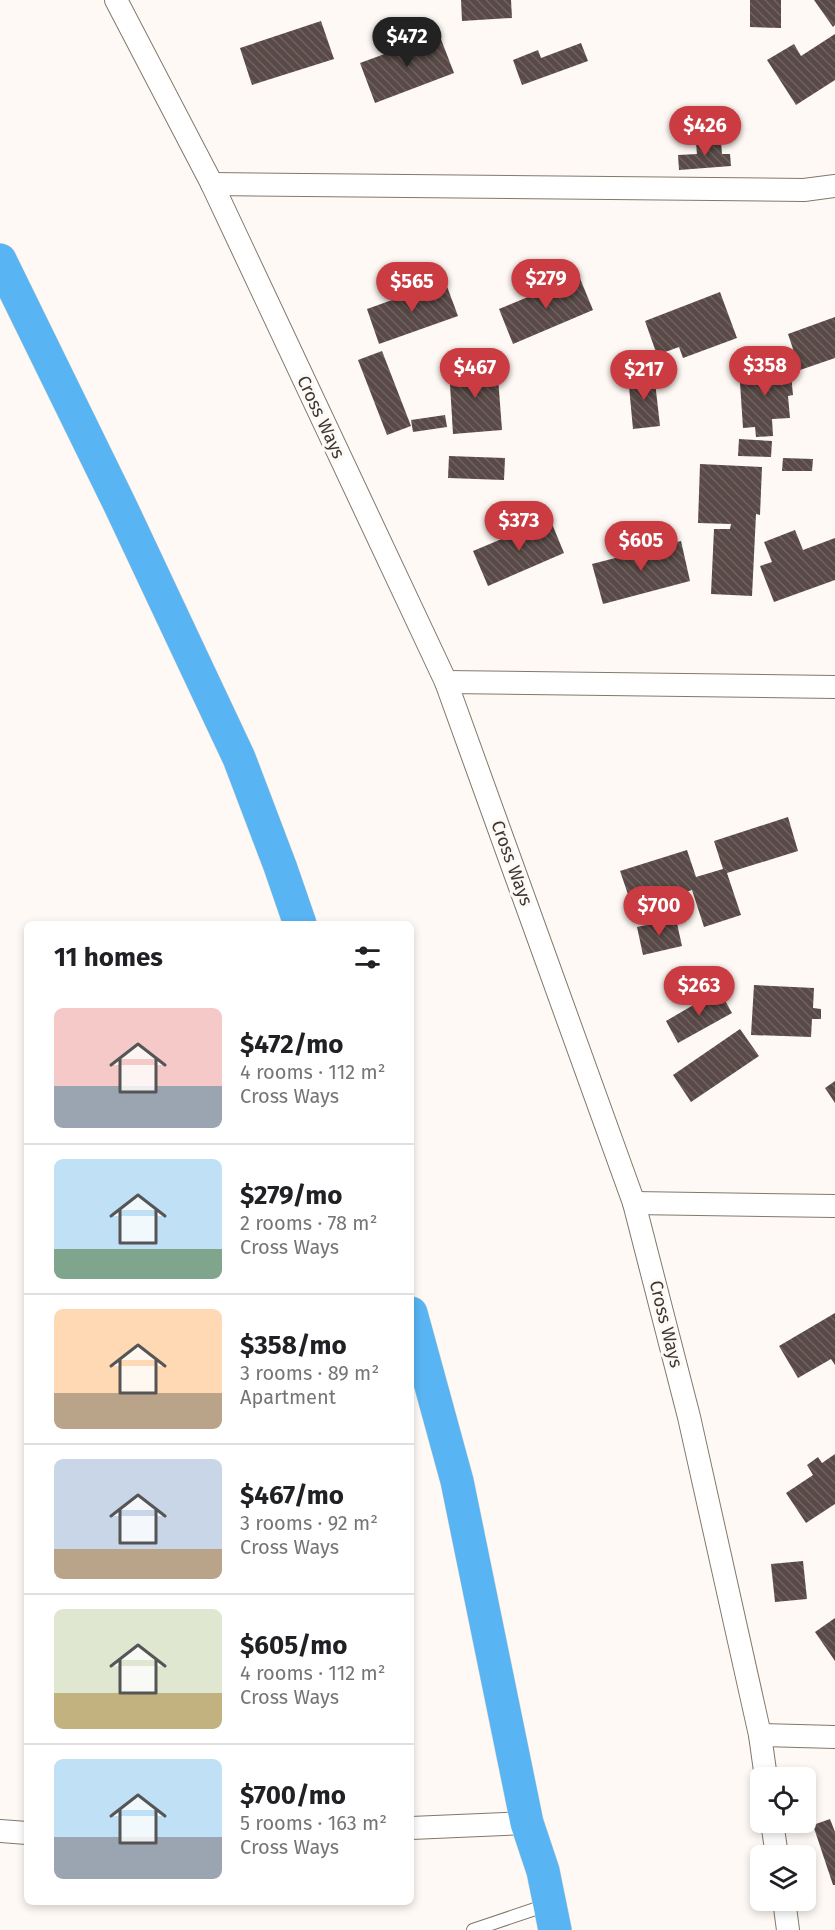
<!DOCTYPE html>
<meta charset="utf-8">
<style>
body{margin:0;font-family:"Fira Sans",sans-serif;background:#f6f6f6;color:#202124;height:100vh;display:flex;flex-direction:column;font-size:22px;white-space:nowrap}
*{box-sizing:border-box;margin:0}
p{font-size:20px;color:#757577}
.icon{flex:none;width:33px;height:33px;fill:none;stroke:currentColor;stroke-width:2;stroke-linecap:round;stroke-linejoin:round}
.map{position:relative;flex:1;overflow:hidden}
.sheet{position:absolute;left:24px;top:921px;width:390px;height:984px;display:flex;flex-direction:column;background:#fff;border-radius:9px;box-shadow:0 3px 9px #0003}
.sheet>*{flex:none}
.tools{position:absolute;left:750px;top:1767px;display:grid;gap:12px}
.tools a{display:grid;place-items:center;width:66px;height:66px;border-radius:9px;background:#fff;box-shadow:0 3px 9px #0003;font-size:30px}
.price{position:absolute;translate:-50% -51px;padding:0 14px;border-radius:21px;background:#cb3b42;color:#fff;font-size:20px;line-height:39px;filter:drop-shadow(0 2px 3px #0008)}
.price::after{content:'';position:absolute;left:50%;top:36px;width:18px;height:14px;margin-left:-9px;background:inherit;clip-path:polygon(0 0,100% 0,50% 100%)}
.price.on{background:#222;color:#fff}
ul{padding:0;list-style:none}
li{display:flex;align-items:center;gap:18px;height:150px;padding:0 30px}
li+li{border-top:2px solid #e0e0e0}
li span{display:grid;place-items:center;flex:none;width:168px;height:120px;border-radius:9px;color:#555}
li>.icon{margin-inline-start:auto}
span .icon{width:72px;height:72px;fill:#fffc;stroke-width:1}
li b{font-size:26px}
h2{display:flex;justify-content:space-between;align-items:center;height:72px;padding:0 30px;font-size:26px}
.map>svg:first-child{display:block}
.building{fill:url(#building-back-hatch)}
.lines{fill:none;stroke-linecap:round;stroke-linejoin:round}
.lane-casing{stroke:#82786c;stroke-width:14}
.street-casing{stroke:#82786c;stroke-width:24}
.highway-casing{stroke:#d8d7d6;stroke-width:34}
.lane{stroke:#fff;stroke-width:12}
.street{stroke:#fff;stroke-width:22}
.highway{stroke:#58b4f2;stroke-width:33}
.labels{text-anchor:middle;stroke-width:6;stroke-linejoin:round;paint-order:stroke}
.street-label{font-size:18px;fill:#3b3732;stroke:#fef9f4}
</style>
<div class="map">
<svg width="835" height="1930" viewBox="0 0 835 1930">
<defs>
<pattern id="building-back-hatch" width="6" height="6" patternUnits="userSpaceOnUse" patternTransform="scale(1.5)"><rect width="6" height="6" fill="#594a47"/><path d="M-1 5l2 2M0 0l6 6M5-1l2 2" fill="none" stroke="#6e6260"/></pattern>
</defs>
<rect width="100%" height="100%" fill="#fef9f4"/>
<g class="building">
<path d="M461,0h50l1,18 -50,3z"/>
<path d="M750,0h31v28l-31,-1z"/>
<path d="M814,0h21v25l-2,2z"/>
<path d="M321,21l13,38 -82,26 -12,-37z"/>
<path d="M439,34l15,39 -79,30 -15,-40z"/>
<path d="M835,34v46l-39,25 -29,-45 27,-16 7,12z"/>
<path d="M581,43l7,18 -66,24 -9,-25 25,-10 3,8z"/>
<path d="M721,141l1,13h8l1,12 -52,4 -1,-15 19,-1 -1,-11z"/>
<path d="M579,276l14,34 -80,34 -14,-35z"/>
<path d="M445,281l13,35 -79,28 -12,-35z"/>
<path d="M720,292l17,46 -54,20 -4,-11 -22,8 -12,-34z"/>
<path d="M835,317v41l-35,12 -12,-36z"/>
<path d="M382,351l29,75 -24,9 -29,-75z"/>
<path d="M497,364l5,66 -49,4 -4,-66z"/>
<path d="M790,364l3,31 -5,1 2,22 -18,1 1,17 -17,1 -1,-10 -12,1 -4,-60z"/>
<path d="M654,373l6,53 -27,3 -5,-53z"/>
<path d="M445,415l2,12 -34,5 -2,-12z"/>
<path d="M739,439l33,2 -1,16 -33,-1z"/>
<path d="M449,456l56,2 -1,22 -56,-2z"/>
<path d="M783,458l30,1 -1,12h-30z"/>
<path d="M700,464l62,3 -2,48 -4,-1 -4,82 -41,-2 3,-65h16l1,-5 -33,-1z"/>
<path d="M550,519l14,34 -76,33 -15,-35z"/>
<path d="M795,530l8,20 32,-12v42l-61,22 -14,-36 12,-4 -8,-20z"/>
<path d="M681,541l9,40 -87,23 -11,-40z"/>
<path d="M788,817l10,34 -71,22 14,42 -37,12 -12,-37 -59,19 -13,-38 67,-21 9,27 27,-8 -9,-28z"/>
<path d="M676,919l6,27 -39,9 -6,-28z"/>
<path d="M754,985l60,3 -1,20 8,1v10h-9l-1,18 -60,-2z"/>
<path d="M719,990l13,23 -54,30 -12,-22z"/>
<path d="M740,1029l19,27 -68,46 -18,-27z"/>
<path d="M835,1081v22l-10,-15z"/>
<path d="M835,1313v52l-4,-6 -33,19 -19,-32z"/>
<path d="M835,1454v50l-29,19 -20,-30 27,-18 -6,-10 11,-8 4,6z"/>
<path d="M803,1561l4,38 -32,3 -4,-38z"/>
<path d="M835,1618v43l-20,-29z"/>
<path d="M830,1819l5,13v53h-2l-20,-60z"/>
</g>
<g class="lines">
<g class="lane-casing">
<path id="lane" d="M473,1930l74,-25"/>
</g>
<g class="street-casing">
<g id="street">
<path d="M116,0l96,184 234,498 188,521 55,214 71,318 6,43"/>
<path d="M212,184l592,6 31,-4"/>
<path d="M446,682l389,5"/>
<path d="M634,1203l201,3"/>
<path d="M760,1735l75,2"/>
<path d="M772,1822l5,34"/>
<path d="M411,1828l116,-5"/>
<path d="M0,1831l27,2"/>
<path d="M784,1900l4,30"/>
</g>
</g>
<g class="highway-casing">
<g id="highway">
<path d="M0,260l120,245 119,253 41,108 20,58"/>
<path d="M411,1313l46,168 70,342 16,48 12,59"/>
</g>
</g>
<use href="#lane" class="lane"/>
<use href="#street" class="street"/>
<use href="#highway" class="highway"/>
</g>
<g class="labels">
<g class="street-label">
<text transform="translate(321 417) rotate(65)" y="6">Cross Ways</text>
<text transform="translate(512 863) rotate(70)" y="6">Cross Ways</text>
<text transform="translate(666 1324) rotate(76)" y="6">Cross Ways</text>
</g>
</g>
</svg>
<div class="tools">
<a><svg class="icon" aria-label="locate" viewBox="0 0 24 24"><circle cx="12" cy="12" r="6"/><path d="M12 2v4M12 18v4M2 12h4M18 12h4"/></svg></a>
<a><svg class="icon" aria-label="layers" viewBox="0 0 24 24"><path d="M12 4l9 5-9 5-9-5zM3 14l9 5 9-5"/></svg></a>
</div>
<b class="price on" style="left:407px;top:68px">$472</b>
<b class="price" style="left:705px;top:157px">$426</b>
<b class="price" style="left:546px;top:310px">$279</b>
<b class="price" style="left:412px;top:313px">$565</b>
<b class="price" style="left:765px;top:397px">$358</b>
<b class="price" style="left:475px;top:399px">$467</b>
<b class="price" style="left:644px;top:401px">$217</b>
<b class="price" style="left:519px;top:552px">$373</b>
<b class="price" style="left:641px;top:572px">$605</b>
<b class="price" style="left:659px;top:937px">$700</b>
<b class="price" style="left:699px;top:1017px">$263</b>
<section class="sheet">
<h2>11 homes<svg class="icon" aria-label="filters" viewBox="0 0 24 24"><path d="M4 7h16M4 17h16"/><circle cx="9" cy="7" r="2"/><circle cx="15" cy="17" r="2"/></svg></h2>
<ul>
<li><span style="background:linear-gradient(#f6c9c9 65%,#9aa5b1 0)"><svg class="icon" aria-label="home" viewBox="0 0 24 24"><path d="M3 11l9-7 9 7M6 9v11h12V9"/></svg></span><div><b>$472/mo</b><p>4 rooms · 112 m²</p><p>Cross Ways</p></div></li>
<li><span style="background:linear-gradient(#bfe0f5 75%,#7fa58c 0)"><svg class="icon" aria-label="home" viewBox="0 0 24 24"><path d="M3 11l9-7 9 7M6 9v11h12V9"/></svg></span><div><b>$279/mo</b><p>2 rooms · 78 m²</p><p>Cross Ways</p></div></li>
<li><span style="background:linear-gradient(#ffd9b3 70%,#b9a48a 0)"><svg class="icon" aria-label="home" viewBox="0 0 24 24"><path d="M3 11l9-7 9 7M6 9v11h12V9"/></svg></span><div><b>$358/mo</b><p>3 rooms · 89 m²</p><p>Apartment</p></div></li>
<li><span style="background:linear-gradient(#c9d6e8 75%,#b9a48a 0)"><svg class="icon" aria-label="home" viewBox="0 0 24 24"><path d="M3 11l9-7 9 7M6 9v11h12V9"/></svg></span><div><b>$467/mo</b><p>3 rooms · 92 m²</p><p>Cross Ways</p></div></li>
<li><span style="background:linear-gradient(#dfe7d0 70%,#c2b280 0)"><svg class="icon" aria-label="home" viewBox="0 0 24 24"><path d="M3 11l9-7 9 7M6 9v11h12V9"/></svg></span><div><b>$605/mo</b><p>4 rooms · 112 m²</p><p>Cross Ways</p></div></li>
<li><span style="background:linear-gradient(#bfe0f5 65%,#9aa5b1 0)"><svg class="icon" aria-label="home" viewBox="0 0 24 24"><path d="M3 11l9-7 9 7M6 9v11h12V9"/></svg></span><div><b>$700/mo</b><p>5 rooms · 163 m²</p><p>Cross Ways</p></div></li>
</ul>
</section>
</div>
